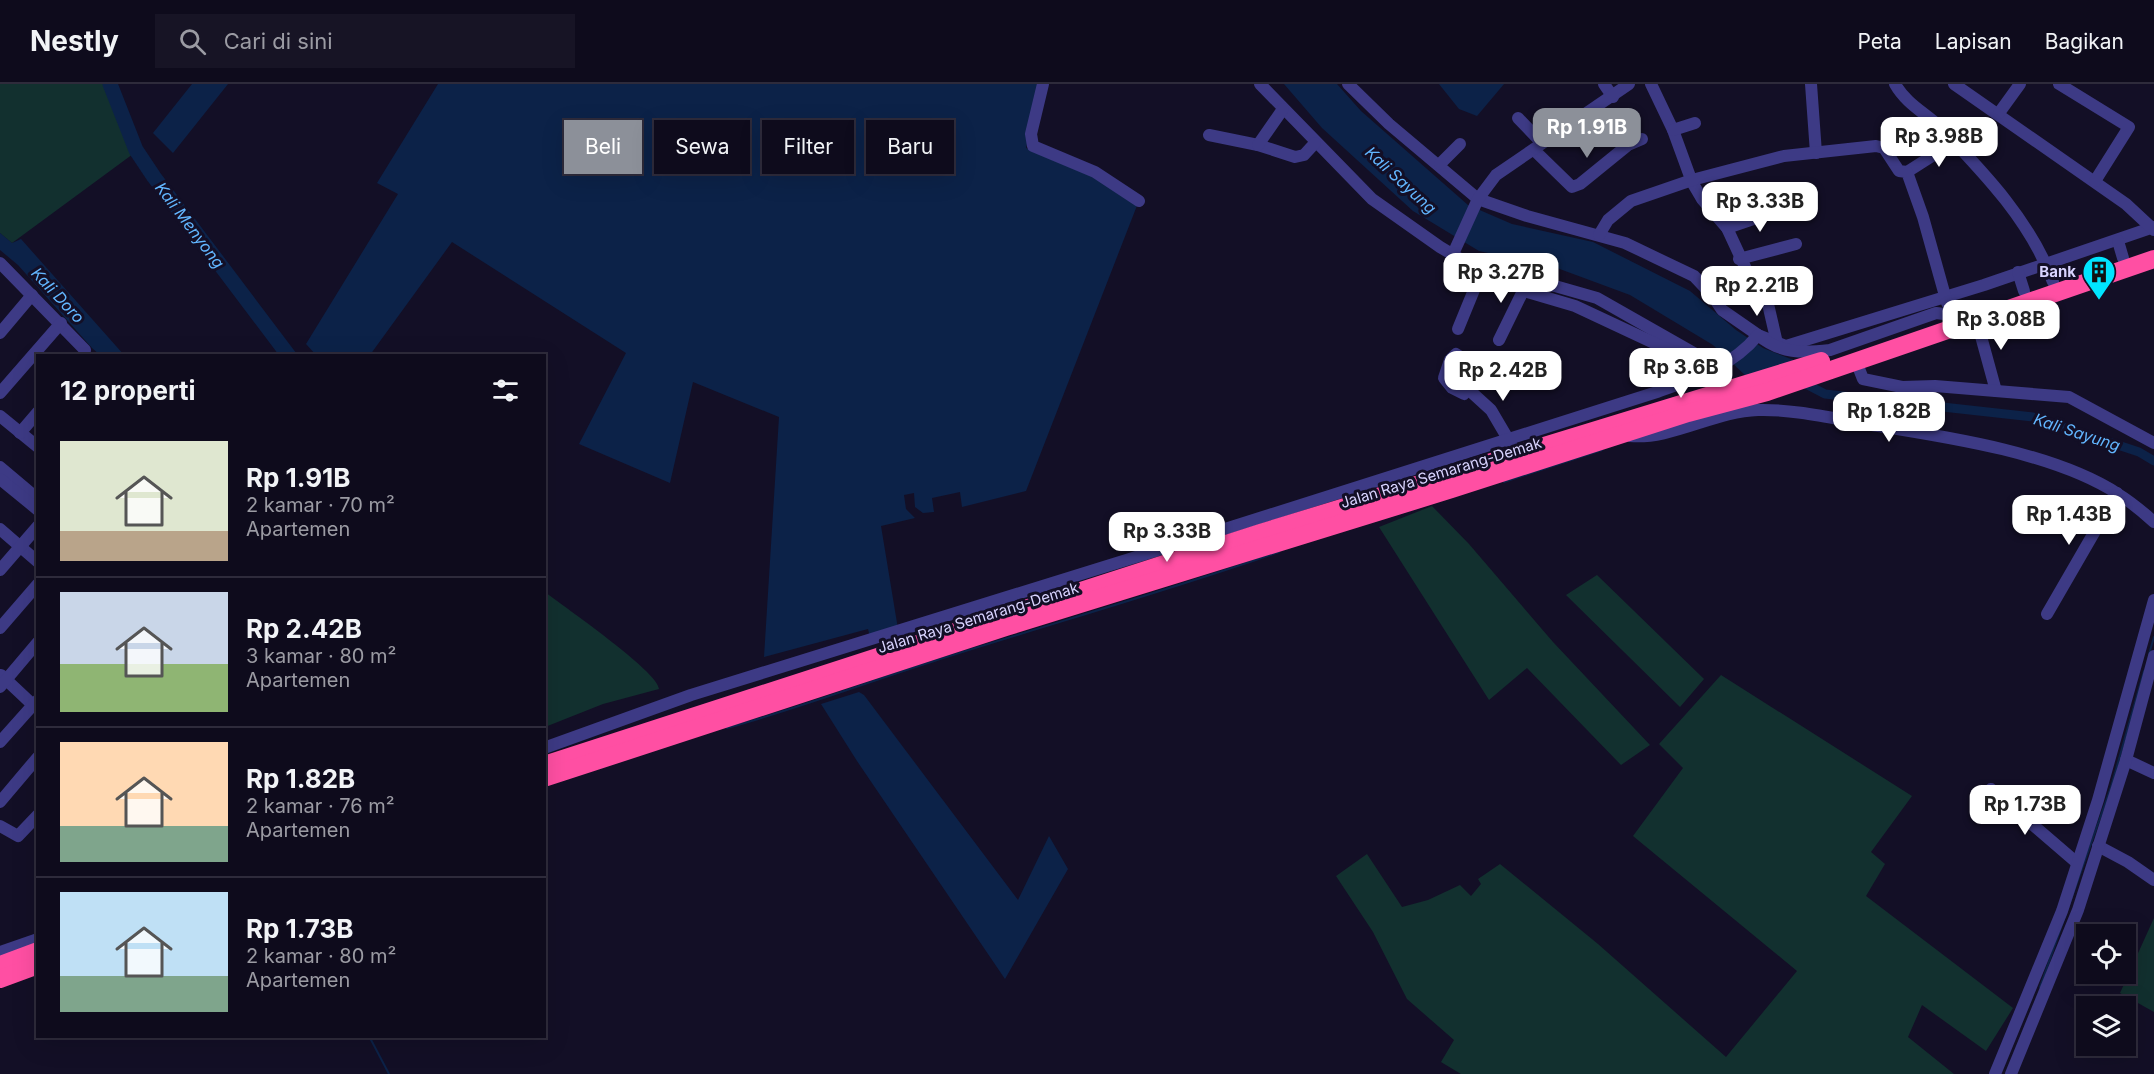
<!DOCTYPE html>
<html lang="id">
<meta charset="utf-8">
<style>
body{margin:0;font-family:Inter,sans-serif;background:#171425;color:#f1f3f6;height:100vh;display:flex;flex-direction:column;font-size:22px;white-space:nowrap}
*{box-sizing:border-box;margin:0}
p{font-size:20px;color:#9b9ba3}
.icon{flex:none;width:33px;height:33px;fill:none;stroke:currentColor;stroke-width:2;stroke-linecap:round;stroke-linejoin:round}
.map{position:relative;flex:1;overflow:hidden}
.details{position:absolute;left:36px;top:270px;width:510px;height:684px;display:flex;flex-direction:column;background:#0e0b1c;border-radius:0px;box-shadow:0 6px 24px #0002,0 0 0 2px #2e2b3b}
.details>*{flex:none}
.top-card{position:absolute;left:564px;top:36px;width:570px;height:54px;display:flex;gap:12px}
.buttons{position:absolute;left:2076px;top:840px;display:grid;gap:12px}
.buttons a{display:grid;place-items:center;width:60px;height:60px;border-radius:0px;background:#0e0b1c;box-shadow:0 6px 24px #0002,0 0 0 2px #2e2b3b;font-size:30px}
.price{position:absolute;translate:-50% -51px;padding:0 14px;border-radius:12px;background:#fff;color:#222;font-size:20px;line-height:39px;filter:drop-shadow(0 2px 3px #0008)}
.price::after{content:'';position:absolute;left:50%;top:36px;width:18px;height:14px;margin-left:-9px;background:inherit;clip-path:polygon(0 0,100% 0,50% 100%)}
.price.active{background:#8c9099;color:#fff}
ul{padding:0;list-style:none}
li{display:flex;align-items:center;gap:18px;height:150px;padding:0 24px}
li+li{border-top:2px solid #2e2b3b}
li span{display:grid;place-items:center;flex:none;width:168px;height:120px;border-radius:0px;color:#555}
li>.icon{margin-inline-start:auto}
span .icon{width:72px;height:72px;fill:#fffc;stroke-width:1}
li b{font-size:26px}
h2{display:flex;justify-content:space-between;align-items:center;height:72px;padding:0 24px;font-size:26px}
.pill{padding:0 21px;border-radius:0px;background:#0e0b1c;box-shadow:0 6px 24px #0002,0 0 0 2px #2e2b3b;font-size:21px;line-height:54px}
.pill.active{background:#8c9099;color:#fff}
header{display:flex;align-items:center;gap:36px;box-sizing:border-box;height:84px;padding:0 30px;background:#0e0b1c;border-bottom:2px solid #2e2b3b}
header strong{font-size:28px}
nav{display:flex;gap:33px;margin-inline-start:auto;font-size:21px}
.search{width:420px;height:54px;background:#171425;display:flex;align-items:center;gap:15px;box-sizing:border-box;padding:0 21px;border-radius:0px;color:#9b9ba3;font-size:22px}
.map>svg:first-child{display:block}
.green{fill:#12302f}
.water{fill:#0c2248}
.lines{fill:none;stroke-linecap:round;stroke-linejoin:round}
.stream{stroke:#0c2248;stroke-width:2}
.canal{stroke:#0c2248;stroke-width:9}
.river{stroke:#0c2248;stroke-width:15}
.minor{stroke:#3d3a85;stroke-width:12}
.highway{stroke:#ff4fa3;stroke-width:18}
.labels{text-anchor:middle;stroke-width:6;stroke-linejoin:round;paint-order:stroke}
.poi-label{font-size:15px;font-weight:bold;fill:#d9d4ff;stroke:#130f26;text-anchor:end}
.street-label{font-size:15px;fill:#d9d4ff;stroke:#130f26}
.water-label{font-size:16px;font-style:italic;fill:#62b6ff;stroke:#130f26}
</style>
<header>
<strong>Nestly</strong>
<div class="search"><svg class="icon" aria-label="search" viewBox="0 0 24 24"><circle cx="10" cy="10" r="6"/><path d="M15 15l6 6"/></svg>Cari di sini</div>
<nav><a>Peta</a><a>Lapisan</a><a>Bagikan</a></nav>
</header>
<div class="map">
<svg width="2154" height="990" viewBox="0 0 2154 990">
<rect width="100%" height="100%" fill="#130f26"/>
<g class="green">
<path d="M0,0h103l30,70 -121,89 -12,-10z"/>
<path d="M1432,422l37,38 84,98 97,103 -29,20 -94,-97 -38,32 -110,-173z"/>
<path d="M1597,491l107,104 -24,28 -114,-112z"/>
<path d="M545,508c18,14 114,80 114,97l-56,15 -58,23z"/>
<path d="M1721,591l191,121 -41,56 14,12 -19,32 147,112 -27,43 -64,-46 -14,32 46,37h-493l-20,-12 13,-22 -47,-41 -34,-67 -37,-56 31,-22 35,53 26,-7 32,-15 11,11 10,-12 -3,-5 22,-15 98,80 128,113 71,-86 -164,-135 50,-68 -24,-24z"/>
<path d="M2154,834v94l-34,-19z"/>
</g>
<g class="water">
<path d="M192,0h36l-55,69 -20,-20z"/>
<path d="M438,0h603l-15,64 41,13 71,42 -112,288 -64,16 -2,-15 -28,6 2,14 -11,1 -8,-6 -1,-14 -10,2 2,14 9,9 -34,8 17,103 -28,8 -2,-8 -104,28 15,-240 -86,-35 -23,101 -91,-39 47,-91 -174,-111 -82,113h-54l-10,-11 92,-150 -21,-11z"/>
<path d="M1284,0h53l24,27 107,94 44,19 81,18 97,49 46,39 27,18 33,13 -49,16 -34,-32 -83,-50 -73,-27 -78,-17 -66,-40 -91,-83z"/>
<path d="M1439,0h65l-27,32 -18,-7z"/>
<path d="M0,149l12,10 9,-4 103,116h-24l-8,-7 -74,-83 -18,-15z"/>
<path d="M859,608l5,3 154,205 31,-64 19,33 -63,110 -148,-218 -36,-57z"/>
</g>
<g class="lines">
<g class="stream">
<path d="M1504,398l98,-32"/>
<path d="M2149,570l5,-17"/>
<path d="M727,644c69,-19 135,-44 204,-66 115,-37 233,-70 348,-110"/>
<path d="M2040,903l71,-200 33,-116"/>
<path d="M369,952l20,38"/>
</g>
<path class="canal" d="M1800,297l25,13 208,23 106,35 15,9"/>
<path class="river" d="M110,0l26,66 18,27 135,179"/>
<g class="minor">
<path d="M1043,0l-12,50 2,12 62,26 44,29"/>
<path d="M1260,0l112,115 68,48 20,12 44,17 51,10 42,12 102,58 19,13 9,19"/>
<path d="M1348,0l41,40 89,75 49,17 98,27 69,33 18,19 10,15 36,25 28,11 198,-61 170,-58"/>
<path d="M1604,0l9,13"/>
<path d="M1651,0l22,46 19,52 10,17 25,29 26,56 15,20 9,39"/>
<path d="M1811,0l5,69"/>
<path d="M1895,0c12,21 31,29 47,45 43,45 89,93 111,153"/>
<path d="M1954,0l172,120 28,26"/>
<path d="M2059,0l70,43 -34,54"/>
<path d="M1999,29l21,-29"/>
<path d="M1518,34l24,25"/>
<path d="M1673,46l22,-7"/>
<path d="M1209,51l49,10 37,12 9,-2 11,-12"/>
<path d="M1258,61l25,-36"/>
<path d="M1534,66l38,37 8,-3 48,-39 14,-6"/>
<path d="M1440,80l20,-20"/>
<path d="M1907,88l47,-30"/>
<path d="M1727,144l56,-19"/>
<path d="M1599,151l9,-15 23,-19 61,-21 92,-24 92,-10 8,2 15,23 8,1 16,45 24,86"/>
<path d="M2118,157l5,17"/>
<path d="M1453,170l25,-55 18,-24 133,-91"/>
<path d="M1739,175l57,-15"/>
<path d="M0,179l85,87 -1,6"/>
<path d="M2018,188l6,19"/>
<path d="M1524,207l51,15 94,44 23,5"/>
<path d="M1976,234l20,73"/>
<path d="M1458,245l25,-61"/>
<path d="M0,249l32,-38"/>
<path d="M1499,256l27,-55"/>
<path d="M1856,277l7,18 39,8 33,-1 134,11 85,46"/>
<path d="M1481,286l-25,-16 -6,6 -6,18 8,10 12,6 22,-30"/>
<path d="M1468,305l23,21 20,34"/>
<path d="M0,309l61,-70"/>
<path d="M0,332l38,31"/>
<path d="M20,349l18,-21"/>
<path d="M1630,352c41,4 85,-25 128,-26 35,-1 73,8 108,14 76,12 188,28 252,70 13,8 25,18 36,28"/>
<path d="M0,383l38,32"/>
<path d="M0,395l38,31"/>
<path d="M0,445l38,33"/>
<path d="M0,486l38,-44"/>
<path d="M2047,530l70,-121"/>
<path d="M0,544l38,-44"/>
<path d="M1,591l32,30 5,-5"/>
<path d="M0,603l38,-45"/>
<path d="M0,658l33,-37 5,3"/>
<path d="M544,664l147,-53 474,-147 492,-156c37,-13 75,-25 101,-57 23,19 44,18 72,15l106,-37 16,2"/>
<path d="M2126,676l28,13"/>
<path d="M1991,705l85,73"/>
<path d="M0,718l38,-45"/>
<path d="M0,742l18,10 20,-21"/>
<path d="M2098,762l30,16 26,18"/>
<path d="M0,868l38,-13"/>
<path d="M1995,990l67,-163 36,-111 56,-200"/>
<path d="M2011,990l67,-164 48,-150 28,-104"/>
</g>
<g class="highway">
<path d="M544,681l716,-232 561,-172"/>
<path d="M544,694l462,-151 446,-138 236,-76 79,-21 387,-133"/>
<path d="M0,881l38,-14"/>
<path d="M0,895l38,-14"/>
</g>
</g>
<defs>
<g id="building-pin" transform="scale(1.725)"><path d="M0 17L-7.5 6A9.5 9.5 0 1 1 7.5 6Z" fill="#00e5ff" stroke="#130f26"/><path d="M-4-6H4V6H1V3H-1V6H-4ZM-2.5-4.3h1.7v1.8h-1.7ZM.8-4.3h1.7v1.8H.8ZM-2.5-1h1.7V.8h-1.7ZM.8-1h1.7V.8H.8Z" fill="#111"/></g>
</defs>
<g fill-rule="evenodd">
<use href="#building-pin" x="2099" y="188"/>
</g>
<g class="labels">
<g class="poi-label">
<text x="2076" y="193">Bank</text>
</g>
<g class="street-label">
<text transform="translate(1441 389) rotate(-17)" y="5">Jalan Raya Semarang-Demak</text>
<text transform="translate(978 534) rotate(-17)" y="5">Jalan Raya Semarang-Demak</text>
</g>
<g class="water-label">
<text transform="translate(1401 96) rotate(43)" y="6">Kali Sayung</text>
<text transform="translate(190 141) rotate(53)" y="6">Kali Menyong</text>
<text transform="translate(58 211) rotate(47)" y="6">Kali Doro</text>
<text transform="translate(2077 348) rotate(18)" y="6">Kali Sayung</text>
</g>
</g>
</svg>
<div class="buttons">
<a><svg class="icon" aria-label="locate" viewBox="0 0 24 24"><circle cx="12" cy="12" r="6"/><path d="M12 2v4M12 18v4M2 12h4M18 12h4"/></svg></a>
<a><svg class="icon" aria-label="layers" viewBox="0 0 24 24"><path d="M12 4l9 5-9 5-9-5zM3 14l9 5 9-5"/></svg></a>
</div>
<b class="price active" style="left:1587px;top:75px">Rp 1.91B</b>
<b class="price" style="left:1939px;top:84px">Rp 3.98B</b>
<b class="price" style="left:1760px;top:149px">Rp 3.33B</b>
<b class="price" style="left:1501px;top:220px">Rp 3.27B</b>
<b class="price" style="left:1757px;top:233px">Rp 2.21B</b>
<b class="price" style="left:2001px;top:267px">Rp 3.08B</b>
<b class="price" style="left:1681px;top:315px">Rp 3.6B</b>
<b class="price" style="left:1503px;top:318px">Rp 2.42B</b>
<b class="price" style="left:1889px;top:359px">Rp 1.82B</b>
<b class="price" style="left:2069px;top:462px">Rp 1.43B</b>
<b class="price" style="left:1167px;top:479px">Rp 3.33B</b>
<b class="price" style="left:2025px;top:752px">Rp 1.73B</b>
<div class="top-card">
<a class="pill active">Beli</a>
<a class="pill">Sewa</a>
<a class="pill">Filter</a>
<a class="pill">Baru</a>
</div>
<section class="details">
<h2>12 properti<svg class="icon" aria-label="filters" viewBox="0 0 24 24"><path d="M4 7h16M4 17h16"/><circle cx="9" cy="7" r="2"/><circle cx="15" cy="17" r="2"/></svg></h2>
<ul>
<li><span style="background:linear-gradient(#dfe7d0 75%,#b9a48a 0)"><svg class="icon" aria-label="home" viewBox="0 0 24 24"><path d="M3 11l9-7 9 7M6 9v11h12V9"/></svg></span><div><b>Rp 1.91B</b><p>2 kamar · 70 m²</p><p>Apartemen</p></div></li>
<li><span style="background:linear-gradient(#c9d6e8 60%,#8fb573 0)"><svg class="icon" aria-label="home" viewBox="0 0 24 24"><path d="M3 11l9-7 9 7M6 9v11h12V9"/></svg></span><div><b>Rp 2.42B</b><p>3 kamar · 80 m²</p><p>Apartemen</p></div></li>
<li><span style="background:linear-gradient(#ffd9b3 70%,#7fa58c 0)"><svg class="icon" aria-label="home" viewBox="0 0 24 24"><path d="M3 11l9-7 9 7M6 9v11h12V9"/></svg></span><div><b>Rp 1.82B</b><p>2 kamar · 76 m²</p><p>Apartemen</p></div></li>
<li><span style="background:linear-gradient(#bfe0f5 70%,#7fa58c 0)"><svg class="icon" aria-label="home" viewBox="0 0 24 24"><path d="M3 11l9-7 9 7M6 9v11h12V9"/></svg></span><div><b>Rp 1.73B</b><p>2 kamar · 80 m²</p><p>Apartemen</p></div></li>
</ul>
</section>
</div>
